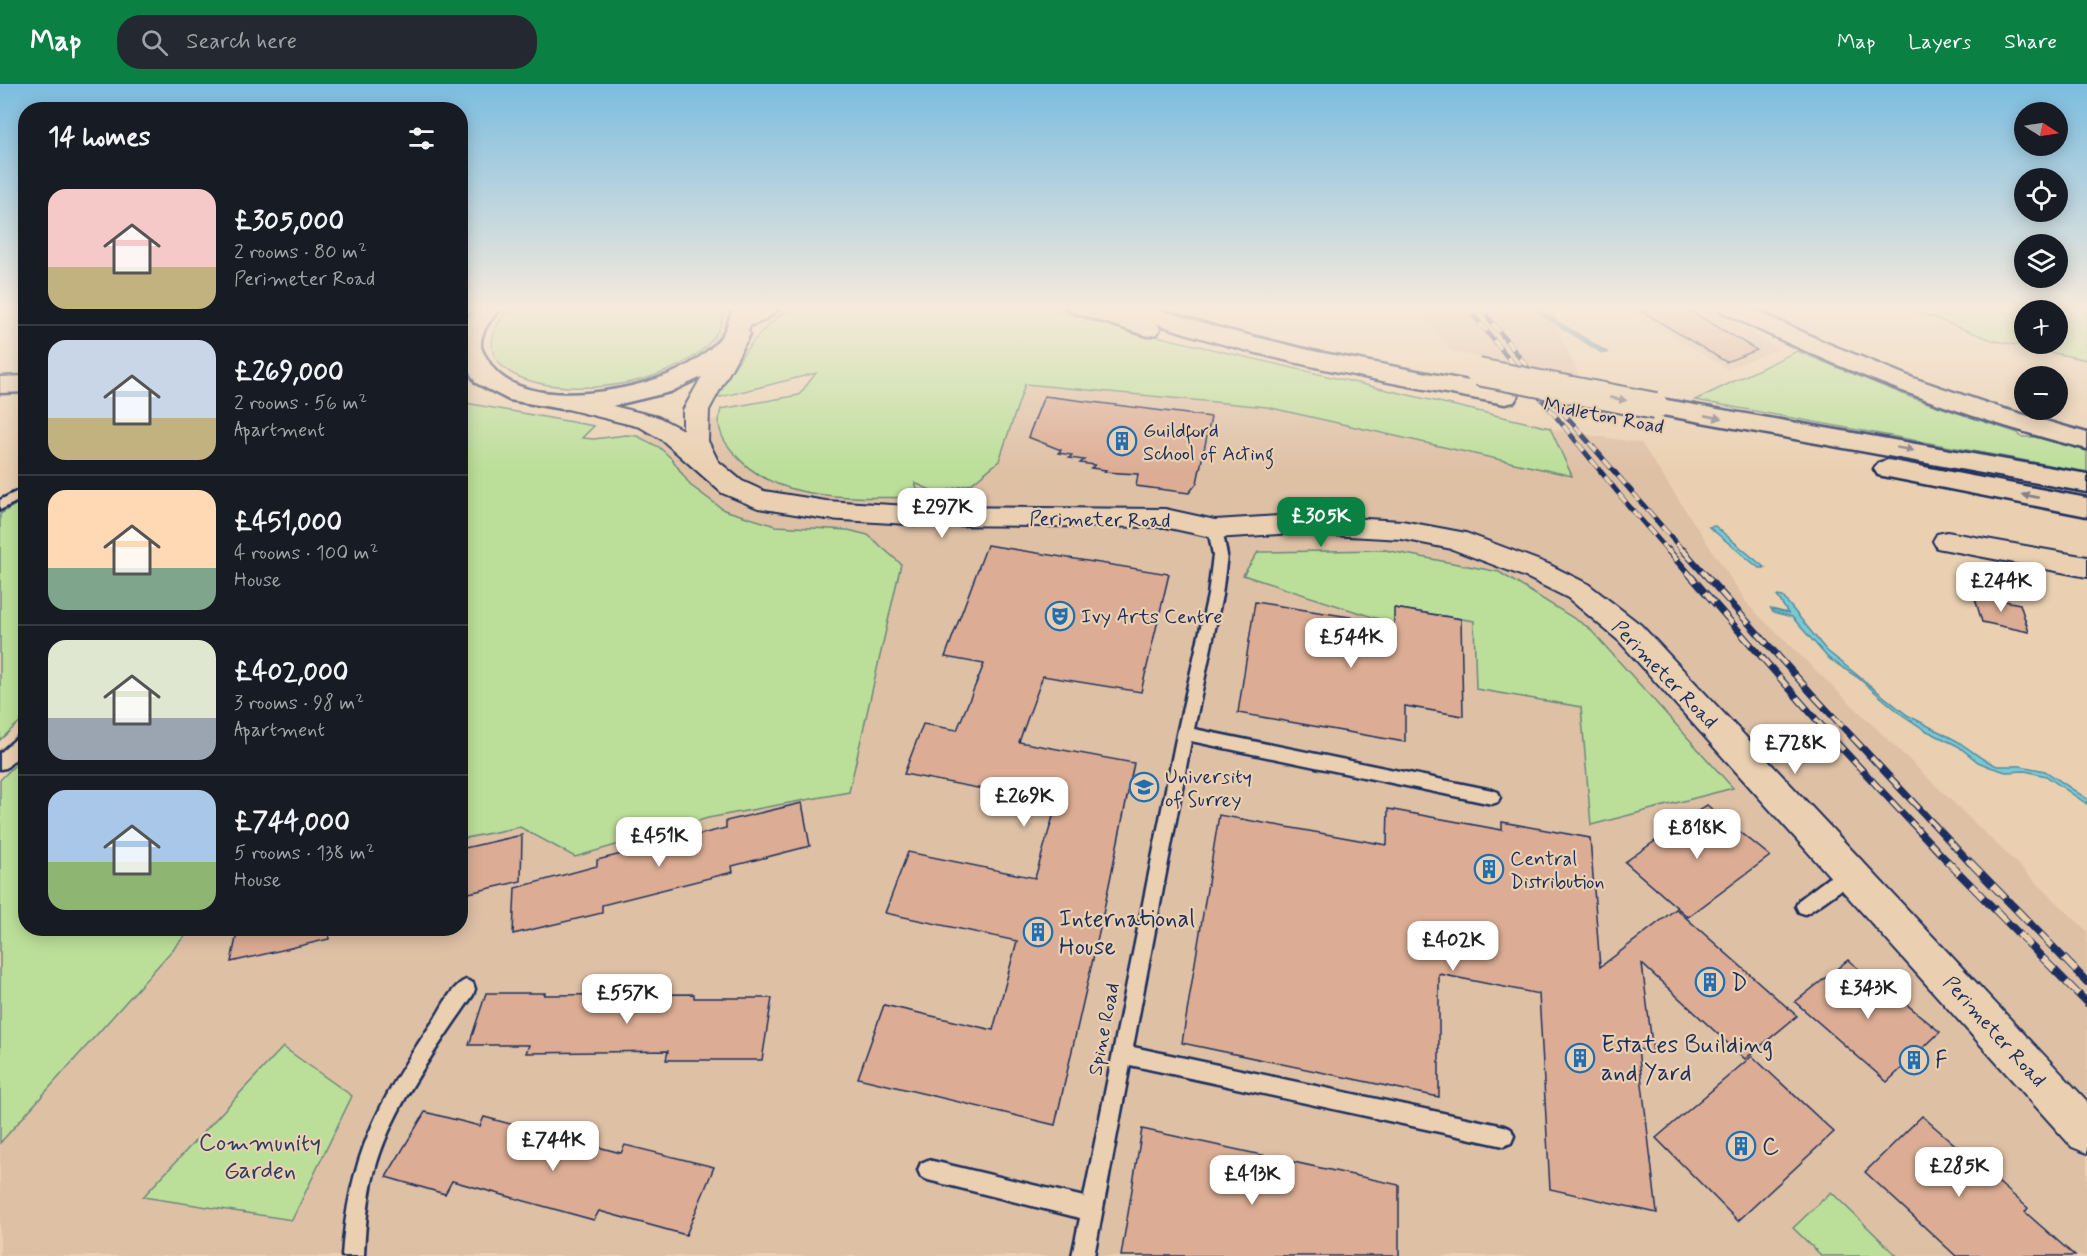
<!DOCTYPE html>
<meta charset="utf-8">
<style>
body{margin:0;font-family:Mynerve,sans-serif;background:#242831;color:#f1f3f6;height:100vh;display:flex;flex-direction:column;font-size:22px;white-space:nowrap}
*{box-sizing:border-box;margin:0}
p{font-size:20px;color:#9ea1a6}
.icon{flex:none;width:33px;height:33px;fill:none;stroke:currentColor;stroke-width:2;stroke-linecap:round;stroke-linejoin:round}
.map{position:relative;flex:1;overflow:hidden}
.panel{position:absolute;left:18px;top:18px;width:450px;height:834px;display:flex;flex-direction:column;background:#171b24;border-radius:24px;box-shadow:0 3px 15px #0003}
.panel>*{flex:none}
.needle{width:39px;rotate:102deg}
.controls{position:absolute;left:2014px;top:18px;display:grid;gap:12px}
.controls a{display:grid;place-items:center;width:54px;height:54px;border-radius:50%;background:#171b24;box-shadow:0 3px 15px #0003;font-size:30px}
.price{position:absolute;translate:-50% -51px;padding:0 14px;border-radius:12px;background:#fff;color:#222;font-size:20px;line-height:39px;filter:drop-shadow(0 2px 3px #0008)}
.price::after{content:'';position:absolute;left:50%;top:36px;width:18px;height:14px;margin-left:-9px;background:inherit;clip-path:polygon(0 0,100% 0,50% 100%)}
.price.on{background:#0b8043;color:#fff}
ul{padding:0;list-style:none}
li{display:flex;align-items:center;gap:18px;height:150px;padding:0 30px}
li+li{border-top:2px solid #363941}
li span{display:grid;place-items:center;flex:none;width:168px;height:120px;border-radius:18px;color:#555}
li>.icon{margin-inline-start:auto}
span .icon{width:72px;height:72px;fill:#fffc;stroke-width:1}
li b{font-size:26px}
h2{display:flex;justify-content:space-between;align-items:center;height:72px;padding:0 30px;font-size:26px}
header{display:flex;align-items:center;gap:36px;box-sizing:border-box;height:84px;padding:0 30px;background:#0b8043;color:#fff}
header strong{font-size:28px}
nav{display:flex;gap:33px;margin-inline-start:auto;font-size:21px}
.search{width:420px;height:54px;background:#242831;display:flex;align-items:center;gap:15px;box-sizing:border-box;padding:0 21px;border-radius:24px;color:#9ea1a6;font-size:22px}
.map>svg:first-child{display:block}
.built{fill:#dec0a5}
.green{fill:#bbdf99;stroke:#6b877c;stroke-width:1.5;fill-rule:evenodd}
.water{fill:#79cad3;stroke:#538ca4;stroke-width:1.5}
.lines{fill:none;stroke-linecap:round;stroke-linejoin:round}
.stream{fill:#538ca4;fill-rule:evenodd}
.building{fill:#dcad94;stroke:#1b2f5e;stroke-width:1.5}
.lane-casing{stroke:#1b2f5e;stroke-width:5}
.street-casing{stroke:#1b2f5e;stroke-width:4}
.secondary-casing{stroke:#1b2f5e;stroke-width:5}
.highway-casing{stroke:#1b2f5e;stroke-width:5}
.lane{fill:#ead0b1;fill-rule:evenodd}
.street{fill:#ead0b1;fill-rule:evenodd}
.secondary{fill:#ead0b1;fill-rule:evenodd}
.highway{fill:#ead0b1;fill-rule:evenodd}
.rail-far2-casing{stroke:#1b2f5e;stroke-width:5}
.rail-far1-casing{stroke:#1b2f5e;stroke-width:7}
.rail-casing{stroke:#1b2f5e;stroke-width:8}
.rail-far2{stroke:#ead0b1;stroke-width:4;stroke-dasharray:11;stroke-linecap:butt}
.rail-far1{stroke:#ead0b1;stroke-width:4.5;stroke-dasharray:14;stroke-linecap:butt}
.rail{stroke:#ead0b1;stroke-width:6;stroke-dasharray:17;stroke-linecap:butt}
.highway-bridge-casing{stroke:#1b2f5e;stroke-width:30;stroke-linecap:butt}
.highway-bridge{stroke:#ead0b1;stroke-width:26}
.oneway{fill:#828088}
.labels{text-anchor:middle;stroke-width:4.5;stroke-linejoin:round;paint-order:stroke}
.street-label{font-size:20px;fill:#1b2f5e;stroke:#ead0b1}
.poi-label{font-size:20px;fill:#1b2f5e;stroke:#ead0b1;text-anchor:start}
.near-poi-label{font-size:24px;fill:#1b2f5e;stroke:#ead0b1;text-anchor:start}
.near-park-label{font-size:24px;fill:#2b4164;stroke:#ead0b1}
</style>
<header>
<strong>Map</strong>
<div class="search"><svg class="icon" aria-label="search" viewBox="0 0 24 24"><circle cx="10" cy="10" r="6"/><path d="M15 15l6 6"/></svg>Search here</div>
<nav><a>Map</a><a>Layers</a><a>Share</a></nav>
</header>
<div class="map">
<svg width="2087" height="1172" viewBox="0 0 2087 1172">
<rect width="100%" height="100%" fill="#ead0b1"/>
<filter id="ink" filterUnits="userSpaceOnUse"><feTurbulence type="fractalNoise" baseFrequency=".0167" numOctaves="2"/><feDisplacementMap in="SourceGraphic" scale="12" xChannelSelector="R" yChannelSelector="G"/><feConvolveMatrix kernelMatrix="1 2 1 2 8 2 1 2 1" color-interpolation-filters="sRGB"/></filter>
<g filter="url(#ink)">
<g class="built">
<path d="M1421,222h121l8,8 31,65 -131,-28z"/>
<path d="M1624,222h79l76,43 -52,20z"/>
<path d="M925,270l342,53 304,69 -20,-47 90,14 108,163 338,325v325h-2087v-113l191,-214 269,-1 1,-357 109,-121 148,-31z"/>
</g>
<g class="green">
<path d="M511,222h213c-1,6 -1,13 -3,18 -36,90 -301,84 -210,-18z"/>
<path d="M794,222h259l60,20 437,102 22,48 -305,-69 -242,-23 -26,77 -28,23 -34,9 -22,-10 5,13 -2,2c-62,-2 -144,7 -186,-47 -11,-13 -16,-25 -11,-42l78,-14 17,-22 -99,25c17,-35 43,-72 77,-92z"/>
<path d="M1903,222h184v54l-95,-20zM2025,226h33v34h-33z"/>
<path d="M1797,267l113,46 108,36 3,4h14l52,14v21l-392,-72z"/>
<path d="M460,318l134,24 -12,12 12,1 32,-4 11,1 22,11 13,12 18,26 34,25 52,16 72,4 20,5 33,29 -52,228 -141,26 -133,39 -55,-30 -59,12z"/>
<path d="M25,415v218l-25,23v-226z"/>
<path d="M1385,466l114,22 89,55 145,161 -142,37 -10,-118 -105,-18 -2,-68 -79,-13 -1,16 -151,-49 15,-23z"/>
<path d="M25,671l1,173 165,1 -191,214v-363z"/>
<path d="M283,963l69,49 -60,124 -149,-23z"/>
<path d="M1831,1108l59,57 7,7h-75l-29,-28z"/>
</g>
<g class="water">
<path d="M1715,442l50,42h-6l-50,-41z"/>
<path d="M1777,512l6,1 43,53 81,65 50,26 26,18 14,7h24l24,5 42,28v5l-41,-28 -21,-5 -19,1 -16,-5 -12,-5 -20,-16 -33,-16 -24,-16 -44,-37 -29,-19 -36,-41 -19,-5 -2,-3 17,4z"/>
</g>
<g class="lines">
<path class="stream" d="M1526,222h8l75,46 -1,2h-6z"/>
</g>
<g class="building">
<path d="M1633,222h49l75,44 -31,12z"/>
<path d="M1044,312l167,21 -14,66 -8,10 -53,-7 2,-12 -34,-2 2,-2 -15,-2 4,-3 -15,-2 4,-3 -15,-2 3,-3 -14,-2 3,-3 -33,-13z"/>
<path d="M987,461l182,29 -28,118 -98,-16 -24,66 115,21 -33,161 -46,201 -197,-47 26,-73 109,25 24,-89 -132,-28 23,-61 127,26 22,-75 -153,-29 19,-50 34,6 27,-66 -39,-7z"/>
<path d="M1974,511l46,9 9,28 -47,-10z"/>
<path d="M1255,518l139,22v-16l67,11 2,97 -58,-10v36l-167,-29z"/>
<path d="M802,719l8,43 -78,20 1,6 -131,33v8l-89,21 2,-46 82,-22v-6l129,-32v-7z"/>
<path d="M1707,721l63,51 -82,61 -63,-55z"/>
<path d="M1388,725l114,21v-8l88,16 10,129 76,-58 121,107 -52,43 -103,-95 11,88 -15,-3 19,164 -107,-24 -11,-195 -100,-20v123l-257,-54 37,-228 168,30z"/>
<path d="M522,751l-1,46 -61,14v-46z"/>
<path d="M238,844h90l1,11 -98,23z"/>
<path d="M1848,876l43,36 3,-2 46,38 -53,50 -92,-80z"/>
<path d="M486,909h59l-1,2 150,-1v4h78l-10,62h-96l2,-9 -142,2 3,-8h-60z"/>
<path d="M1752,972l82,76 -96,89 -82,-83z"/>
<path d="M425,1028l55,14 4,-9 137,36 4,-8 89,22 -28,68 -87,-24 -5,9 -142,-39 -7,13 -59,-17z"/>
<path d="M1922,1032l106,92 -3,4 50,44h-119l-91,-84z"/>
<path d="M1142,1045l257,56v71h-278z"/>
</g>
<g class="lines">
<g class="lane-casing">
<g id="lane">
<path d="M26,403v10l-26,13v-10z"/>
<path d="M1215,441l7,4 5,26 -5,40 -28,134 298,61 6,2 2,5 -2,5 -6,2 -301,-63 -58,306 371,79 7,3 3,7 -3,7 -7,3 -374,-81 -36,191h-22l8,-38 -152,-38 -7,-3 -3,-7 3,-7 7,-3 156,37 93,-463 31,-139 5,-40 -5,-26z"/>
<path d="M26,649v16l-20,19 -6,1v-16l20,-18z"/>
<path d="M1851,783l6,2 3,5c-3,5 -48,37 -55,40l-6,-2 -3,-6 3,-6 29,-22z"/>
<path d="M466,896l7,3 2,6 -2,6c-39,58 -86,118 -101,187 -5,25 -7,49 -8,74h-22c6,-97 36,-154 90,-233 9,-13 19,-37 34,-43z"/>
</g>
</g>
<g class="street-casing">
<g id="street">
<path d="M738,243l8,2 4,5 -41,76 -1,31 10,20 24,20 22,10 62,10 99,6 240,2 50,11 80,-5 107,6 64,12 82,31 40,20 53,41 446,476v52l-15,-6 -453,-506 -51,-43 -40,-20 -76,-29 -50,-10 -107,-6 -80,5 -50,-11 -240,-2 -99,-6 -68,-11 -36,-15 -61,-54 -21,-12 -77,-19 -3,-5 3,-5 9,-2 86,21 25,13v-20l43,-76 4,-5z"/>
<path d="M1947,448l140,25v20l-150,-29 -4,-7 4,-7z"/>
</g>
</g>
<g class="secondary-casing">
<g id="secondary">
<path d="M477,222h25c-9,13 -21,22 -21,39 0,6 5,11 8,17 30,54 165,29 207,-2 8,-6 21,-16 26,-25 6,-8 8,-20 12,-29h23l-12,33 -33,33 -42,20 -58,14 -50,3 -53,-9 -33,-17 -16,-27v-27z"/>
<path d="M1717,222h30l77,36 89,36 91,31 83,24v16c-127,-32 -249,-79 -366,-138z"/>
<path d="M26,292v16l-26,1v-16z"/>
</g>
</g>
<g class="highway-casing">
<g id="highway">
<path d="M752,222h28c-9,13 -30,23 -44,19l-4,-5 4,-5z"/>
<path d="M1066,222h33l19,6 -4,-6h33l80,24 86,21 192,37 9,2 4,6 -4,6 -9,2c-117,-22 -235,-42 -348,-80l3,5 -3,5 -9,2 -79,-25z"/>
<path d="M1655,314l432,76v18l-441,-80 -4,-6 4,-6z"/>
<path d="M1888,376l199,38v18l-209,-41 -4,-6 4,-6z"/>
</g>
</g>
<use href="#lane" class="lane"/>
<use href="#street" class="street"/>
<use href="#secondary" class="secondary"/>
<use href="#highway" class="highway"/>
<g class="rail-far2-casing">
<g id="rail-far2">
<path d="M1466,222l162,199 41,47"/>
<path d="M1479,222l88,111 117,135"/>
</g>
</g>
<g class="rail-far1-casing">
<g id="rail-far1">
<path d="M1668,466l168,192 113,121"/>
<path d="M1683,466l129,144 158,169"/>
</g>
</g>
<g class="rail-casing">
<g id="rail">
<path d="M1947,777l140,142"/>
<path d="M1969,777l118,121"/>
</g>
</g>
<use href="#rail-far2" class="rail-far2"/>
<use href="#rail-far1" class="rail-far1"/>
<use href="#rail" class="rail"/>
<g class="highway-bridge-casing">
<path id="highway-bridge" d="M1478,288l177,34"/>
</g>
<use href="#highway-bridge" class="highway-bridge"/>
</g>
<defs><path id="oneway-solid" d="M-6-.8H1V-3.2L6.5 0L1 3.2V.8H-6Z" transform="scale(1.5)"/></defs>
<g class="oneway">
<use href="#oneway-solid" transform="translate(1618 315) rotate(11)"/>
<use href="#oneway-solid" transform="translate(1713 333) rotate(11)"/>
<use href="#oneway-solid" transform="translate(1905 365) rotate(10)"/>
<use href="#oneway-solid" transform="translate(2030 412) rotate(-169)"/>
</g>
</g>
<linearGradient id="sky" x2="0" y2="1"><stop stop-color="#7bbde0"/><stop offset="0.58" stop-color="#f6eadc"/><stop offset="1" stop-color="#f6eadc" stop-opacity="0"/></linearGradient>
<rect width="2087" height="386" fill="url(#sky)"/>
<defs>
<g id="building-ring" transform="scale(1.5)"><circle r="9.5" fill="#ead0b1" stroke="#1f6fb2" stroke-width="1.5"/><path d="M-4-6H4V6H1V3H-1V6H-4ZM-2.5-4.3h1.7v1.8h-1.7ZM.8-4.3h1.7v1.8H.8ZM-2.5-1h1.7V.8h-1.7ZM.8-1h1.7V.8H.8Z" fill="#1f6fb2"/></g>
<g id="theatre-ring" transform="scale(1.5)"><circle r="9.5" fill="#ead0b1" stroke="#1f6fb2" stroke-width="1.5"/><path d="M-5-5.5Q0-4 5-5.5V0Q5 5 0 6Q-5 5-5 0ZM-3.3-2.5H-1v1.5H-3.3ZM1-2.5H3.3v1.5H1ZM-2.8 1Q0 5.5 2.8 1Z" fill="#1f6fb2"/></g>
<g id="university-ring" transform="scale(1.5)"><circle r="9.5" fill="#ead0b1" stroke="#1f6fb2" stroke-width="1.5"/><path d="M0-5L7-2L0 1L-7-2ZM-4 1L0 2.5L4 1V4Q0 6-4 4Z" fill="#1f6fb2"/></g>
</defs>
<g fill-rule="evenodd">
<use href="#building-ring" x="1122" y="357"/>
<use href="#theatre-ring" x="1060" y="532"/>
<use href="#university-ring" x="1144" y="703"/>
<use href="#building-ring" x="1489" y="785"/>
<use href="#building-ring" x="1038" y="848"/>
<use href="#building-ring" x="1710" y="898"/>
<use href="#building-ring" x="1580" y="974"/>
<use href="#building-ring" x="1914" y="976"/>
<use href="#building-ring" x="1741" y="1062"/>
</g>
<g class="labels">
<g class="street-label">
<text transform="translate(1604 331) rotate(11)" y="7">Midleton Road</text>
<text transform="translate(1100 435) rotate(1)" y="7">Perimeter Road</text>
<text transform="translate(1665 590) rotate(46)" y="7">Perimeter Road</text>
<text transform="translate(1103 945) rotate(-79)" y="7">Spine Road</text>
<text transform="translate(1995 947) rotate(48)" y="7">Perimeter Road</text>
</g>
<g class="poi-label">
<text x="1143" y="353">Guildford<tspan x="1143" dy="23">School of Acting</tspan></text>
<text x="1081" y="539">Ivy Arts Centre</text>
<text x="1165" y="699">University<tspan x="1165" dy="23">of Surrey</tspan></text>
<text x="1510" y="781">Central<tspan x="1510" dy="23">Distribution</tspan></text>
</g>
<g class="near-poi-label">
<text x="1059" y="842">International<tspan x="1059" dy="28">House</tspan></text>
<text x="1731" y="906">D</text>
<text x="1601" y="968">Estates Building<tspan x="1601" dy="28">and Yard</tspan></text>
<text x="1935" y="984">F</text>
<text x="1762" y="1070">C</text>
</g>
<g class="near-park-label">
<text x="260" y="1066">Community<tspan x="260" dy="28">Garden</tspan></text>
</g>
</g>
</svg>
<div class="controls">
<a><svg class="needle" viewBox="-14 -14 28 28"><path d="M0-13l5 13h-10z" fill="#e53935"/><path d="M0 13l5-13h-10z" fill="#9ea1a6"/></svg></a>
<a><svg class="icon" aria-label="locate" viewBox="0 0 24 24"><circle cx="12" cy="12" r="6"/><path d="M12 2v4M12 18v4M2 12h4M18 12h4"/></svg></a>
<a><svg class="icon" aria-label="layers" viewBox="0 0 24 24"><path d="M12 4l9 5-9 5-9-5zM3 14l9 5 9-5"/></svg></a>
<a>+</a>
<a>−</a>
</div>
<b class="price" style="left:942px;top:455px">£297K</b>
<b class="price on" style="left:1321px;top:464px">£305K</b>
<b class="price" style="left:2001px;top:529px">£244K</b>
<b class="price" style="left:1351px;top:585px">£544K</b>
<b class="price" style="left:1795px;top:691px">£728K</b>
<b class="price" style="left:1024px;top:744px">£269K</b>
<b class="price" style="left:1697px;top:776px">£818K</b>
<b class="price" style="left:659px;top:784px">£451K</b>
<b class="price" style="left:1453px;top:888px">£402K</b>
<b class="price" style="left:1868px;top:936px">£343K</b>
<b class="price" style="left:627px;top:941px">£557K</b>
<b class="price" style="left:553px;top:1088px">£744K</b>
<b class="price" style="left:1959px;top:1114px">£285K</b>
<b class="price" style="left:1252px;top:1122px">£413K</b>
<section class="panel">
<h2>14 homes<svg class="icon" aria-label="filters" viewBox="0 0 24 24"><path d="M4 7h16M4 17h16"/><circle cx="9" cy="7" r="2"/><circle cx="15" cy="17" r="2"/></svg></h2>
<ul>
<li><span style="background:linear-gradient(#f6c9c9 65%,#c2b280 0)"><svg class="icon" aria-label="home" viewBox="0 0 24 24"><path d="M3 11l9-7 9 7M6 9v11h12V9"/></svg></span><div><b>£305,000</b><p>2 rooms · 80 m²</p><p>Perimeter Road</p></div></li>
<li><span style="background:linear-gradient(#c9d6e8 65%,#c2b280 0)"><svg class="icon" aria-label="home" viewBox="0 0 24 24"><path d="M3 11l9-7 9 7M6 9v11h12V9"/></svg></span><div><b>£269,000</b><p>2 rooms · 56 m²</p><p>Apartment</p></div></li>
<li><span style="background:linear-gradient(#ffd9b3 65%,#7fa58c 0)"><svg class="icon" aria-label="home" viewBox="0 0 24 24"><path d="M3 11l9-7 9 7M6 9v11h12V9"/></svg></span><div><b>£451,000</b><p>4 rooms · 100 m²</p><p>House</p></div></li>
<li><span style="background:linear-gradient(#dfe7d0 65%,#9aa5b1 0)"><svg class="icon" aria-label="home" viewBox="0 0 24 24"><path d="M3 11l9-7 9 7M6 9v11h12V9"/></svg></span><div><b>£402,000</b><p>3 rooms · 98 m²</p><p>Apartment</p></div></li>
<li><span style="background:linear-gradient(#a9c7e8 60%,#8fb573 0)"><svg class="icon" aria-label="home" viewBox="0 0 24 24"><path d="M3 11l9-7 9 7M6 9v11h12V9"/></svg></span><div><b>£744,000</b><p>5 rooms · 138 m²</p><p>House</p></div></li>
</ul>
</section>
</div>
